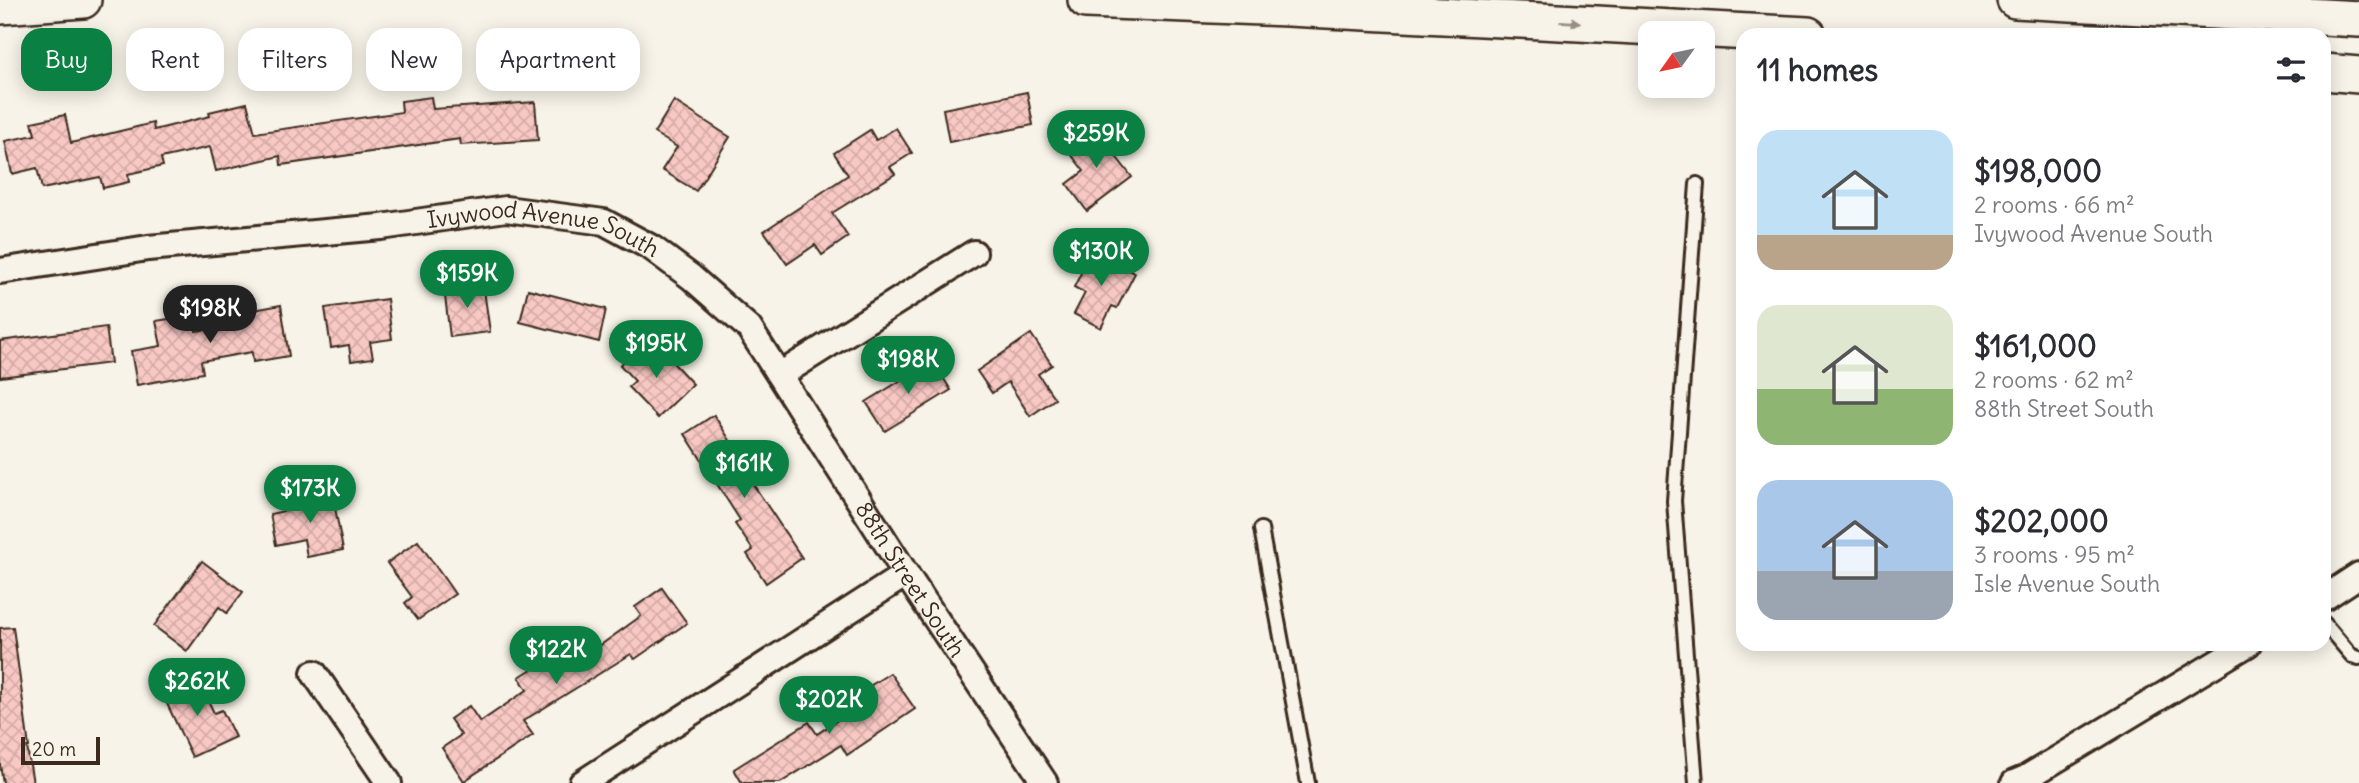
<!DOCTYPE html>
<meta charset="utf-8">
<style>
body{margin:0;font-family:Delius,sans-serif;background:#f2f2f3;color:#2b2b33;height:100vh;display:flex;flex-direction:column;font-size:26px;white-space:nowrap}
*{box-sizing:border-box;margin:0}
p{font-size:23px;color:#7c7c81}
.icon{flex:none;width:38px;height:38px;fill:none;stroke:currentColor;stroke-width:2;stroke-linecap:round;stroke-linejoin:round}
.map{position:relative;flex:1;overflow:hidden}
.panel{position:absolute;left:1736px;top:28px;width:595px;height:623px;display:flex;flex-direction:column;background:#fff;border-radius:21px;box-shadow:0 4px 18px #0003}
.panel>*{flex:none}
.top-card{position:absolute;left:21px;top:28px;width:665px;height:63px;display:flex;gap:14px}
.needle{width:46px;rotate:237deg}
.controls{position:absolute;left:1638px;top:21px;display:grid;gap:14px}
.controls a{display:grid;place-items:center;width:77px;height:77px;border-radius:14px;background:#fff;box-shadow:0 4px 18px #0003;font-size:35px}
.scale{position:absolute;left:21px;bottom:18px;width:79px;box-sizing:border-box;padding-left:7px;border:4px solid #3b2a1e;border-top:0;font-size:19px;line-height:24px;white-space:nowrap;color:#3b2a1e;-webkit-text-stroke:5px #f7f3e8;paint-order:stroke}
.price{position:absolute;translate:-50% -60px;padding:0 16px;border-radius:24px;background:#0b8043;color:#fff;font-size:23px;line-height:46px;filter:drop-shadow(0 2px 4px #0008)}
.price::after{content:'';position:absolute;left:50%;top:42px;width:21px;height:16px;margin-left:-10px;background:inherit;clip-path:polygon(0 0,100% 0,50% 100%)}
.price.selected{background:#222;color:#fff}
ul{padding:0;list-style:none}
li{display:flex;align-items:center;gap:21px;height:175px;padding:0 21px}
li span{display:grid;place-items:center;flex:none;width:196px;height:140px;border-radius:21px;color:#555}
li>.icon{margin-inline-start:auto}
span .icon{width:84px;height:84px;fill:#fffc;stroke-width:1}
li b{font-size:30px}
h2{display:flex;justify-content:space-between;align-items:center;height:84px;padding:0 21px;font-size:30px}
.pill{padding:0 24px;border-radius:21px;background:#fff;box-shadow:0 4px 18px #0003;font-size:24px;line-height:63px}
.pill.selected{background:#0b8043;color:#fff}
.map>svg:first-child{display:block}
.building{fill:url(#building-cross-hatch);stroke:#3b2a1e;stroke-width:2}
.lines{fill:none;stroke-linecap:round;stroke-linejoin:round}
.service-casing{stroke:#3b2a1e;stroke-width:18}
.minor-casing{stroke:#3b2a1e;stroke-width:30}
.secondary-casing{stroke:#3b2a1e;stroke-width:40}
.service{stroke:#f7f3e8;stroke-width:12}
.minor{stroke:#f7f3e8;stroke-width:24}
.secondary{stroke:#f7f3e8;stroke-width:35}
.oneway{fill:#998e83}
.labels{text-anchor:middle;stroke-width:5;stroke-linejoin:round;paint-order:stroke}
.street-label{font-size:23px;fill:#3b2a1e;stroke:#f7f3e8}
</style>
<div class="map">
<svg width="2359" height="783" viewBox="0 0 2359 783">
<defs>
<pattern id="building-cross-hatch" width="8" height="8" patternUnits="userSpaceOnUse" patternTransform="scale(1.75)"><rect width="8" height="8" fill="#f8c8c4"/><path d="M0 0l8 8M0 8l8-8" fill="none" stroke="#d6aca8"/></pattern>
</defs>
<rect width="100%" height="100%" fill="#f7f3e8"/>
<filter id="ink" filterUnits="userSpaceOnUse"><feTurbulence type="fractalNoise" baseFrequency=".0143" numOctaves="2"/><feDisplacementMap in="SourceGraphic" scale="14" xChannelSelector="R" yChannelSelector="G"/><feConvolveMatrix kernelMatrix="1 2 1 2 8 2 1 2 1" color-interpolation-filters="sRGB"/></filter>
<g filter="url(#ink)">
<g class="building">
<path d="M1027,92l6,33 -84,17 -6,-33z"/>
<path d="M431,97l2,12 102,-7 3,38 -77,5 -1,-6 -179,26 -1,-9 -64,15 -6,-24 -49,11 2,8 -35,8 1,8 -26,6 -3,-11 -58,12 -5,-21 -25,6 -7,-33 30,-6 -3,-13 33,-7 6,28 82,-20 1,7 56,-14 -1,-4 38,-9 8,30 147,-21 -1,-11z"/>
<path d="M674,101l56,36 -34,54 -34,-21 15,-23 -23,-14z"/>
<path d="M1093,127l39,50 -45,34 -20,-27 17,-13 -18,-23z"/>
<path d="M896,128l16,25 -22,14 5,7 -63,39 16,24 -26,18 -7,-10 -28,19 -23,-33 84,-56 -14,-22 36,-23 6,10z"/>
<path d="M1092,251l43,22 -18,35 -5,-2 -11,22 -27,-14 11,-21 -11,-6z"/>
<path d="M483,283l7,49 -40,5 -6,-49z"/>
<path d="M528,289l78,20 -7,33 -79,-20z"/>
<path d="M387,299l5,40 -22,3 3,16 -22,3 -2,-16 -18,3 -6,-40z"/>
<path d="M281,305l8,51 -36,6 -1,-10 -51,9 2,12 -66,12 -6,-34 30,-5 -5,-25 37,-6 3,16 53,-9 -1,-11z"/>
<path d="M106,327l5,36 -111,14v-36z"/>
<path d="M1031,334l21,31 -14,9 17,25 -25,17 -22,-34 -16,11 -15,-22z"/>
<path d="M642,345l14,15 8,-7 29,31 -35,34 -30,-31 7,-6 -15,-16z"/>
<path d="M932,361l19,29 -66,41 -19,-29z"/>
<path d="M714,415l42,67 -3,2 49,74 -36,25 -19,-29 6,-4 -18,-26 5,-4 -55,-86z"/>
<path d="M332,492l11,58 -36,7 -3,-18 -28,6 -6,-31 28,-6 -1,-9z"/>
<path d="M418,541l37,53 -37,26 -13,-17 7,-6 -25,-34z"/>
<path d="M202,561l41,31 -16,21 -8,-6 -32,44 -33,-25z"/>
<path d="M662,588l25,35 -52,36 -4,-5 -108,67 10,14 -69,46 -22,-33 19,-13 -11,-16 19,-13 11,16 47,-32 -8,-13 67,-41 9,13 46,-33 -6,-9z"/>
<path d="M13,627l16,120h-2l6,36h-30l-3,-18v-137z"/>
<path d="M890,673l25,36 -68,46 -6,-10 -61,38h-38l-8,-14 75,-47 8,12 54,-37 -6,-8z"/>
<path d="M197,677l17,36 8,-3 13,27 -43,20 -30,-64z"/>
</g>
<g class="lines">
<g class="service-casing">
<g id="service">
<path d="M1261,529l47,254"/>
<path d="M2324,623l28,33 7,2"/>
<path d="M1696,783l-22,-282 23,-317"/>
</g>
</g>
<g class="minor-casing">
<g id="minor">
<path id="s1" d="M0,271l148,-23 233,-21 125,-18 98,13 48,26 39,29 58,51 157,246 139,209"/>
<path d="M780,375l194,-122"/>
<path d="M2324,598l35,-23"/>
<path d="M314,673l75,110"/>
<path d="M582,783l324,-209"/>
<path d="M2014,783l12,-5 222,-134"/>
</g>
</g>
<g class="secondary-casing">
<g id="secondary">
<path d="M1086,0l202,8 520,27"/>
<path d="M2015,0l344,19"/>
<path d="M0,6l83,-6"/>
<path d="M2324,72l35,3"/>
</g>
</g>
<use href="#service" class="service"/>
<use href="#minor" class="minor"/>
<use href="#secondary" class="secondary"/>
</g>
<defs><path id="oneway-solid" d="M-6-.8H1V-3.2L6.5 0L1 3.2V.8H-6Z" transform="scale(1.75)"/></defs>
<use class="oneway" href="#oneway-solid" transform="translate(1570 22) rotate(3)"/>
</g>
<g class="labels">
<g class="street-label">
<text dy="8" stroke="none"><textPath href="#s1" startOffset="550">Ivywood Avenue South</textPath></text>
<text dy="8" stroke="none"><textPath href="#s1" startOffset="1088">88th Street South</textPath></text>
</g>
</g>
</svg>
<div class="controls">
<a><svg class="needle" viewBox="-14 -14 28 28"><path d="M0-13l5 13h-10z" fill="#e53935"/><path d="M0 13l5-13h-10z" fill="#7c7c81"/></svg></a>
</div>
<div class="scale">20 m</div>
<b class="price" style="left:1096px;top:170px">$259K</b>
<b class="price" style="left:1101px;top:288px">$130K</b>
<b class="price" style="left:467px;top:310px">$159K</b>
<b class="price selected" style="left:210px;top:345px">$198K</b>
<b class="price" style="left:656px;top:380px">$195K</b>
<b class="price" style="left:908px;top:396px">$198K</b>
<b class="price" style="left:744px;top:500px">$161K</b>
<b class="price" style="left:310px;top:525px">$173K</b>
<b class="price" style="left:556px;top:686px">$122K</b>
<b class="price" style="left:197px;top:718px">$262K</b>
<b class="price" style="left:829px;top:736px">$202K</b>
<div class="top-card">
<a class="pill selected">Buy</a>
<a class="pill">Rent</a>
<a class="pill">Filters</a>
<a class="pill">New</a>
<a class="pill">Apartment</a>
</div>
<section class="panel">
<h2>11 homes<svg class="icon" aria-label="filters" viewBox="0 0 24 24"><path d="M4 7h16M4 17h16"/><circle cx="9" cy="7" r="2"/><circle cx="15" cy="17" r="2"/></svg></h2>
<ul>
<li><span style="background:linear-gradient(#bfe0f5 75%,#b9a48a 0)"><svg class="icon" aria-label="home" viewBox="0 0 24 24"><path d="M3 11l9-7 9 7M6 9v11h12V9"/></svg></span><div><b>$198,000</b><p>2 rooms · 66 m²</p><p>Ivywood Avenue South</p></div></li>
<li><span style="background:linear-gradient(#dfe7d0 60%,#8fb573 0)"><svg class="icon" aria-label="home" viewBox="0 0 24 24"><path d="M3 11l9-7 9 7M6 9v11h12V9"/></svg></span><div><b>$161,000</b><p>2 rooms · 62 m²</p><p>88th Street South</p></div></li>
<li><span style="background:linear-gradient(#a9c7e8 65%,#9aa5b1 0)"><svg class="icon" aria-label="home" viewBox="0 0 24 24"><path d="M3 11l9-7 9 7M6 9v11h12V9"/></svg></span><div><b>$202,000</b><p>3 rooms · 95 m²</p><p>Isle Avenue South</p></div></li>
</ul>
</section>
</div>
